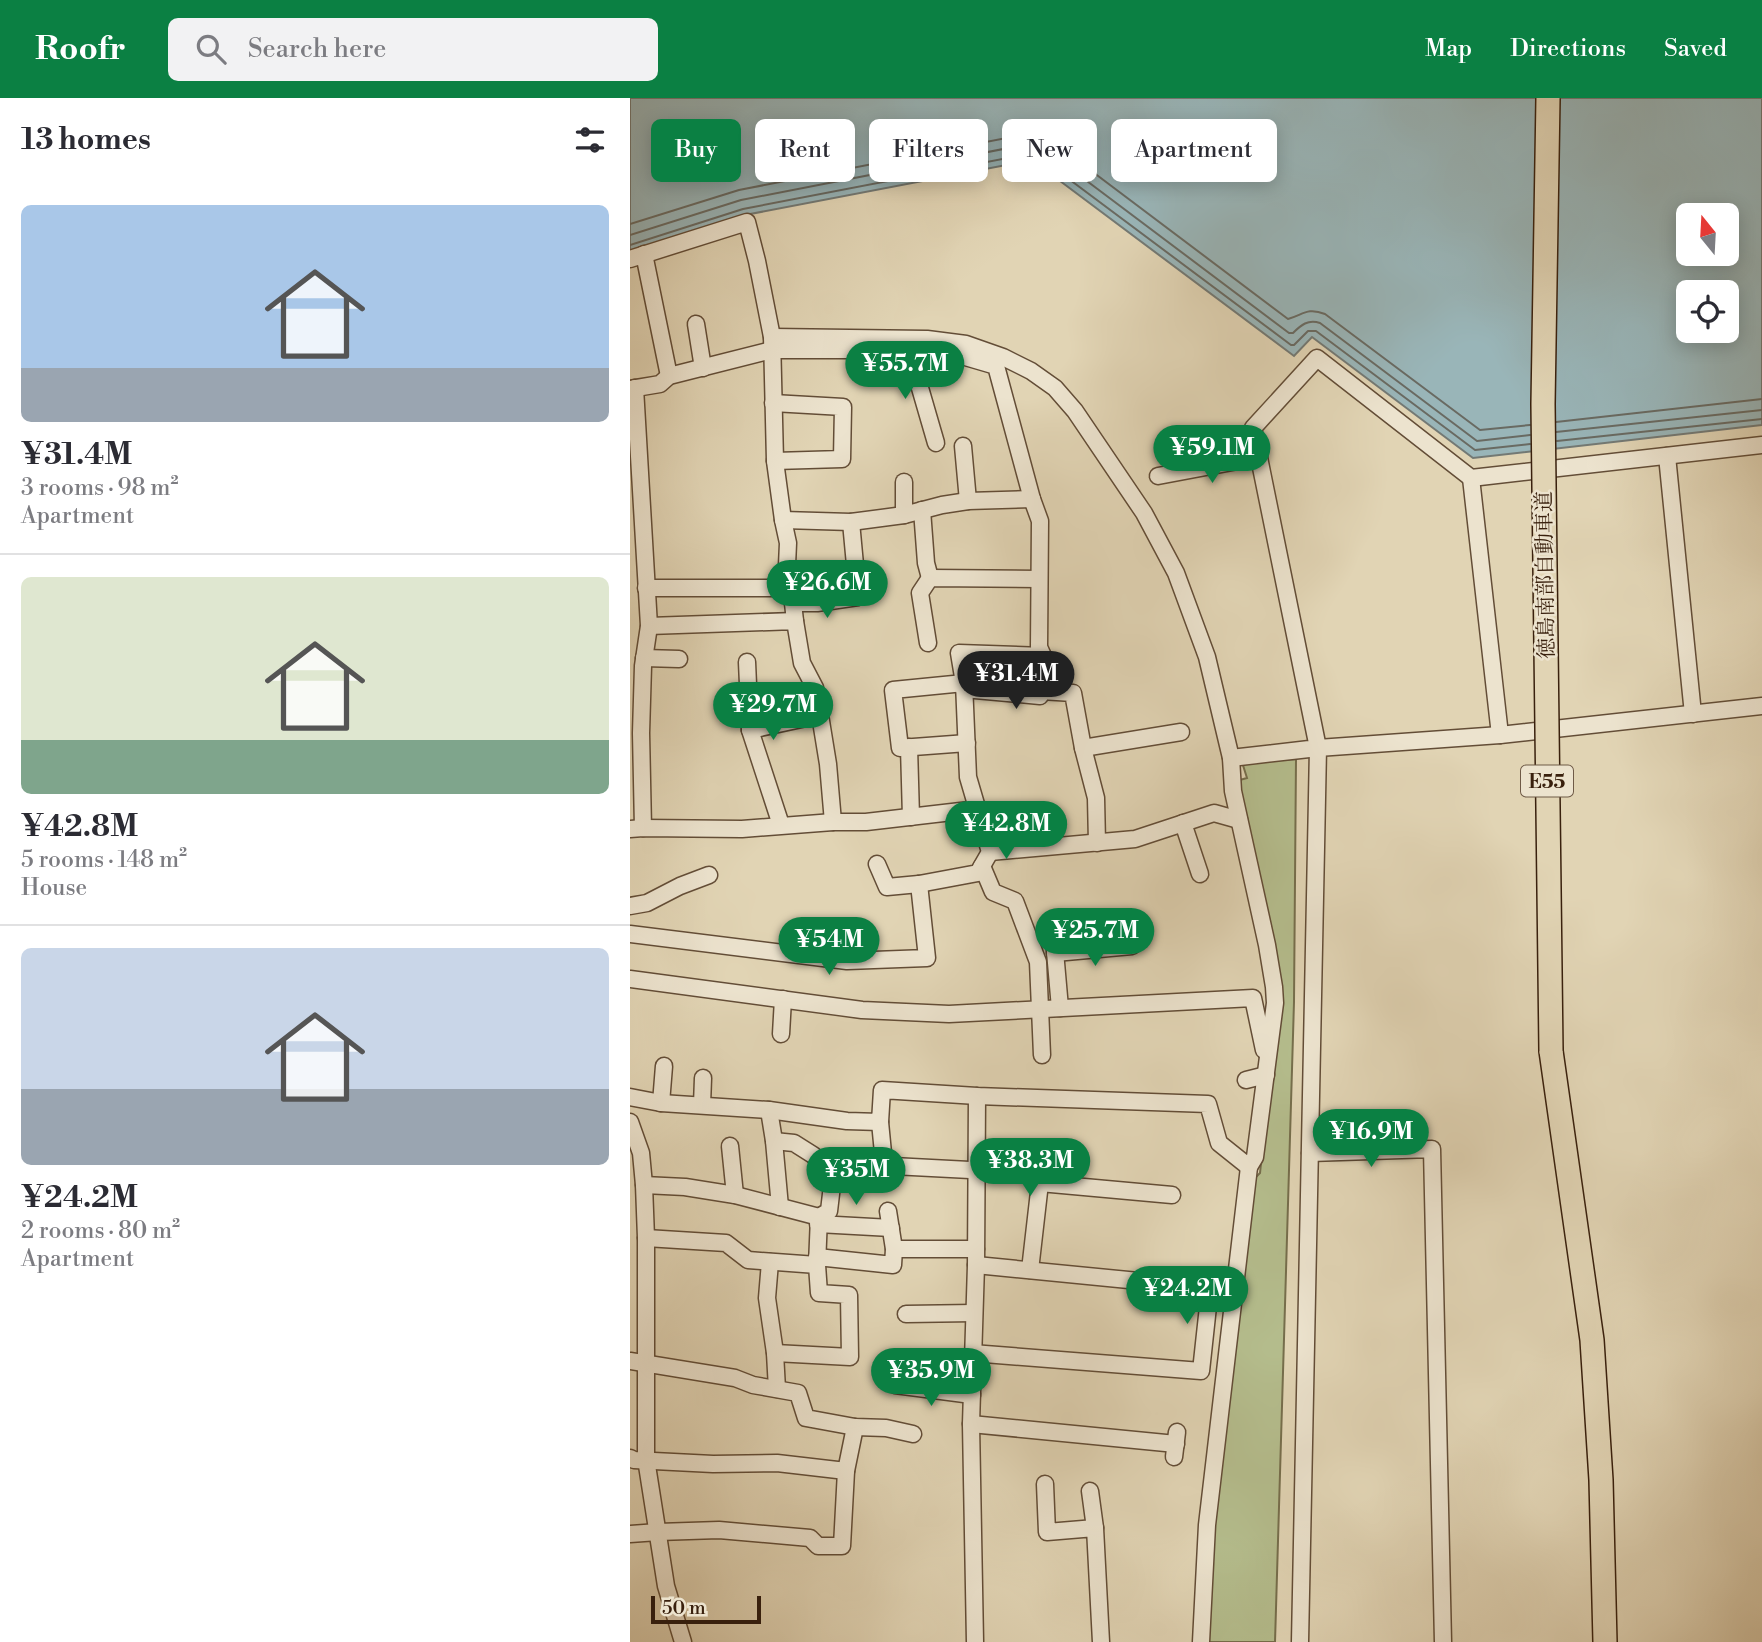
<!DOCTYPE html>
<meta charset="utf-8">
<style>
body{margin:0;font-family:"Libre Bodoni","Noto Serif JP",serif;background:#f2f2f3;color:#2b2b33;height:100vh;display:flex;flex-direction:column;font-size:26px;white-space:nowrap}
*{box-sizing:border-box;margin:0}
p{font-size:23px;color:#7c7c81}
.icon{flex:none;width:38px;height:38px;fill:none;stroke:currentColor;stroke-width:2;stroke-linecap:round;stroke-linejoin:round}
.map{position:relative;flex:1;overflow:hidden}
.drawer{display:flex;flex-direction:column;background:#fff;width:630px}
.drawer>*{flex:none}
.banner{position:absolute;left:21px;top:21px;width:665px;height:63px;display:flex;gap:14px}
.needle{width:46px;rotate:342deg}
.controls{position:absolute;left:1046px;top:105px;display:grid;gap:14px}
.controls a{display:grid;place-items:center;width:63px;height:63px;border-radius:10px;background:#fff;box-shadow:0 4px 18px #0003;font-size:35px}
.scale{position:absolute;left:21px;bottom:18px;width:110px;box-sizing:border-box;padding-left:7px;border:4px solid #39200d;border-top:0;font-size:19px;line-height:24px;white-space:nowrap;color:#39200d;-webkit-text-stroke:5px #ece3ce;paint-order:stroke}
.price{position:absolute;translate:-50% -60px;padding:0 16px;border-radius:24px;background:#0b8043;color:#fff;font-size:23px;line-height:46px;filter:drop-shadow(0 2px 4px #0008)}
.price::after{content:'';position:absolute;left:50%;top:42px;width:21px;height:16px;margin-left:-10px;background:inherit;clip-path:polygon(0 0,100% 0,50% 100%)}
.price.selected{background:#222;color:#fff}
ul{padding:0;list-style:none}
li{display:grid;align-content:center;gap:14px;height:371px;padding:0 21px}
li+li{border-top:2px solid #e1e1e2}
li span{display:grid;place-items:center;height:217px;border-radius:10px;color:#555}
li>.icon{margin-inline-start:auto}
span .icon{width:126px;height:126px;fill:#fffc;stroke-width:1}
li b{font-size:30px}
h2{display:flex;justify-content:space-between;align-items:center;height:84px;padding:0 21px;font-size:30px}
.chip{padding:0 24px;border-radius:10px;background:#fff;box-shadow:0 4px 18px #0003;font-size:24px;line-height:63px}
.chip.selected{background:#0b8043;color:#fff}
header{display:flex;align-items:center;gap:42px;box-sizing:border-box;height:98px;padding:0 35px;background:#0b8043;color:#fff}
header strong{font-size:33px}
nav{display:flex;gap:38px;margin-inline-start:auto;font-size:24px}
.search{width:490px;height:63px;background:#f2f2f3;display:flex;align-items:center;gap:18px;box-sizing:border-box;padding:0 24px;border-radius:10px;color:#7c7c81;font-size:26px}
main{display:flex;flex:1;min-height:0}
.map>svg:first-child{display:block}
.green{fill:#b4bc8c;stroke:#766e4c;stroke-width:2}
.water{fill:#99b5b8;stroke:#737974;stroke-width:2;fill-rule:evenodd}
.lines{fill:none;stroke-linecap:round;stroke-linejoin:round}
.shore{stroke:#696a62;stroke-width:2}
.minor-casing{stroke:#634d37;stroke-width:19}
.highway-casing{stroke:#39200d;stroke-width:26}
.minor{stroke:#ece3ce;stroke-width:16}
.highway{stroke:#e1d4b4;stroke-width:23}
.highway-bridge-casing{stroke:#39200d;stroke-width:26;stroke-linecap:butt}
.highway-bridge{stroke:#e1d4b4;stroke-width:23}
.labels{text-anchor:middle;stroke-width:5;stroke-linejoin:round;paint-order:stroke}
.shield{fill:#ece3ce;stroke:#6f5a47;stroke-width:2}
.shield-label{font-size:19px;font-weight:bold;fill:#39200d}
.street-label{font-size:21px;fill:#39200d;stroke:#ece3ce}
</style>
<header>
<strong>Roofr</strong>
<div class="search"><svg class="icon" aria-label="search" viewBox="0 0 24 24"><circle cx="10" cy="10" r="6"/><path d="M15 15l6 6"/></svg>Search here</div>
<nav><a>Map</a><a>Directions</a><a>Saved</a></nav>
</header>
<main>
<section class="drawer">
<h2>13 homes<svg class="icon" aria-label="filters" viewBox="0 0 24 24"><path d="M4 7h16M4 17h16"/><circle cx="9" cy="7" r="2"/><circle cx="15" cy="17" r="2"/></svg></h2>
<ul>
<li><span style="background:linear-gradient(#a9c7e8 75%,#9aa5b1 0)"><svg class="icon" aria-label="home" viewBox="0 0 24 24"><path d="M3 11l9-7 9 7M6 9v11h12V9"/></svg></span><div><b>¥31.4M</b><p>3 rooms · 98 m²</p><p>Apartment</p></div></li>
<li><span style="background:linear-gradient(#dfe7d0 75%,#7fa58c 0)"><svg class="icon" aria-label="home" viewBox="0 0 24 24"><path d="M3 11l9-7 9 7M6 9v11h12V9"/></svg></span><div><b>¥42.8M</b><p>5 rooms · 148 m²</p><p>House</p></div></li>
<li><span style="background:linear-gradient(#c9d6e8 65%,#9aa5b1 0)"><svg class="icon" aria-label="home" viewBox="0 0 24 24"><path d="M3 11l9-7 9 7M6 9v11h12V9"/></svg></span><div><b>¥24.2M</b><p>2 rooms · 80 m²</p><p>Apartment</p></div></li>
</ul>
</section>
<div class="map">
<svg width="1132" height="1544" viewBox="0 0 1132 1544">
<rect width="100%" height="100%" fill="#e1d4b4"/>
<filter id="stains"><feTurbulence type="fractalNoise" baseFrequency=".00286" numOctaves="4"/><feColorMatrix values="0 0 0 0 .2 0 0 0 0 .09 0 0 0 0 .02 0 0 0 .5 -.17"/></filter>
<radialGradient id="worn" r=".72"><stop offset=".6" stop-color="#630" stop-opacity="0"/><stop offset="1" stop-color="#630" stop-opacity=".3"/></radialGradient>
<path class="green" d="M666,661l-2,243 -19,640h-69l7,-114 40,-348 7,-7 19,-179 -43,-213 11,-3 -5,-16z"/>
<path class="water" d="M0,0h1132v327l-289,33 -161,-121 -18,19 -262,-196 -287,55 -115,37zM1059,117h38v39h-38zM1059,194h38v39h-38z"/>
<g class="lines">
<g class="shore">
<path d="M0,126l109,-34 288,-56h11l11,5 239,180c15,-4 19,-12 37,-5l155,116 50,-5"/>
<path d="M0,137l111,-35 288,-56 7,1 7,3 246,185h4c8,-8 15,-14 27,-10l157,118 53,-6"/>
<path d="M0,147l113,-36 291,-56 257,192h3l14,-14h8l159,119 55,-6"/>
<path d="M926,324l206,-23"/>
<path d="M926,334l206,-22"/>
<path d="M927,343l205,-22"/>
</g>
<g class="minor-casing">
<g id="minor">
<path d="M14,156l25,122"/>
<path d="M0,161l117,-37 10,39 15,76 3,124 8,59 5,23 -2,45 7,15 2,18"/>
<path d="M66,226l7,44"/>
<path d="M142,239l155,2 39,5 37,13 28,14 24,17 20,23 69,102 32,60 31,84 24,101 2,33 34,154 7,42 1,16 -20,154 -6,10 -42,358 -6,117"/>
<path d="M279,252l27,93"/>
<path d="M5,290l14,238 -6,40 -2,67 2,95"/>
<path d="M0,291l30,-5 9,-8 103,-26h137l46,4 41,12 36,133 8,22 -1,126 4,9 -2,35 32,2 10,55 13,50 1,45"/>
<path d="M143,305l70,4 -1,52 -67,2"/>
<path d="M333,348l5,55"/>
<path d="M1037,358l26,258"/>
<path d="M528,378l101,-19"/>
<path d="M841,380l29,257"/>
<path d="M292,412l4,53 4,15"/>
<path d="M274,417v-33"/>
<path d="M153,422l68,2 53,-7 38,-10 26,-4 64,-2"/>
<path d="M16,490h140"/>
<path d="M163,505h24l41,-6 -7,-75"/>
<path d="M19,528l146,-5 7,42 13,25 5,27 8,49 5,58"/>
<path d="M298,545l-8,-50 10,-15 109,1"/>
<path d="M14,560l35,1"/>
<path d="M117,564l3,68 31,95"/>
<path d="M334,585l-71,7 7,58 67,-5"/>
<path d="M334,591l76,7 1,-5"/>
<path d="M120,632l70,-15"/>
<path d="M279,649l2,70"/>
<path d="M453,650l98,-16"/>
<path d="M601,660l87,-10 -65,-320 64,-70 154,120 291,-33"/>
<path d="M553,725l17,51"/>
<path d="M0,731l13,-1 99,1 91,-7h33l112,-13"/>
<path d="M360,754l145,-13 79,-26 25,7"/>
<path d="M247,766l10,23 32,-3 59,-11 12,-21 -22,-75 -4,-94 -5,-30 84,3"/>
<path d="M352,768l11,26 22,9 23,61 4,93"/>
<path d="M0,808l17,-3 33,-17 29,-11"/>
<path d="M0,836l217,27 80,-3 -8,-74"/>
<path d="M424,842l6,68"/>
<path d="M425,855l77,-7"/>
<path d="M0,881l232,31 87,4 304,-16 11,52"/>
<path d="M151,936l2,-35"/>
<path d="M616,982l20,-5"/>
<path d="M0,999l31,6 108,7 78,11 33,1 2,-32 95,6 231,8 11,39 30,24"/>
<path d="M31,1005l3,-37"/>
<path d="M72,1007l1,-27"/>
<path d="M139,1012l5,31 6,66"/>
<path d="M0,1024l11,31 3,32 2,53v221l20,127 17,56"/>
<path d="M250,1024l3,31"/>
<path d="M144,1043l20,2 19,12 17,16 3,6 -4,34 -10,6"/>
<path d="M100,1048l5,49"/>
<path d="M680,1055l122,-4 11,493"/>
<path d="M263,1068l136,7 11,10 132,12"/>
<path d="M14,1087l41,2 50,8 84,22 -2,48"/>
<path d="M188,1126l73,4"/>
<path d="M16,1140l80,5 22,17 69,5 2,28 30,2 1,62 -75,-4"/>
<path d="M264,1151h82"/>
<path d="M187,1159l76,8 1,-16 -6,-38"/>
<path d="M140,1164l-3,36 8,55 2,36"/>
<path d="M400,1172l10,-87"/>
<path d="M276,1216l68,-1"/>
<path d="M342,1255l229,18 9,-83 -234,-23"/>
<path d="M0,1263l105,17 18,7 45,8 8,25 49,9 31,1 27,6"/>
<path d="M265,1287l77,10"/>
<path d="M341,1326l205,20"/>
<path d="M544,1359l3,-25"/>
<path d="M0,1360l4,2 79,4 64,-1 69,8 9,-44"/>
<path d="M415,1386l2,48 48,-4 6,114"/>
<path d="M460,1393l5,37"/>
<path d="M0,1436l28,-2 61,-2 91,8 8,8h24l4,-75"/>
<path d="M345,1544l-4,-218 5,-159 1,-169"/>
<path d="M670,1544l18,-894 182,-13 262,-29"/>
</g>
</g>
<g class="highway-casing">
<path id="highway" d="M921,953l41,289 9,140 4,162"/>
</g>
<use href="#minor" class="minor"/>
<use href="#highway" class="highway"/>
<g class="highway-bridge-casing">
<path id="highway-bridge" d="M918,0l-5,306 8,647"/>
</g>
<use href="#highway-bridge" class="highway-bridge"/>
</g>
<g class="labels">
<rect class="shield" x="891" y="667.5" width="52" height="31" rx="5"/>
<g class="shield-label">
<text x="917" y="690">E55</text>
</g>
<g class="street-label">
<text transform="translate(915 477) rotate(-91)" y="7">徳島南部自動車道</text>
</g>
</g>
<rect width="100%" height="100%" filter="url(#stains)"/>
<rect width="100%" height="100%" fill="url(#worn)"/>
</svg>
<div class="controls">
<a><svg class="needle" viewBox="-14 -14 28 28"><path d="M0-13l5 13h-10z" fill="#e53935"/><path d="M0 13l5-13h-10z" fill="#7c7c81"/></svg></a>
<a><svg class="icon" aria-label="locate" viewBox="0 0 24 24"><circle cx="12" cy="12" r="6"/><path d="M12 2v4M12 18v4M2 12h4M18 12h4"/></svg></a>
</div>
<div class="scale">50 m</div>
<b class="price" style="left:275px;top:303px">¥55.7M</b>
<b class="price" style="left:582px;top:387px">¥59.1M</b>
<b class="price" style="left:197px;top:522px">¥26.6M</b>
<b class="price selected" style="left:386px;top:613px">¥31.4M</b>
<b class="price" style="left:143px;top:644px">¥29.7M</b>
<b class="price" style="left:376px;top:763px">¥42.8M</b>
<b class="price" style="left:465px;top:870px">¥25.7M</b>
<b class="price" style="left:199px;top:879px">¥54M</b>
<b class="price" style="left:741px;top:1071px">¥16.9M</b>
<b class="price" style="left:400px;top:1100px">¥38.3M</b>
<b class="price" style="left:226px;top:1109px">¥35M</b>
<b class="price" style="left:557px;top:1228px">¥24.2M</b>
<b class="price" style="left:301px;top:1310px">¥35.9M</b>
<div class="banner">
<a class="chip selected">Buy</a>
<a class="chip">Rent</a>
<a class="chip">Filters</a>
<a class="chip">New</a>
<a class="chip">Apartment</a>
</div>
</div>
</main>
